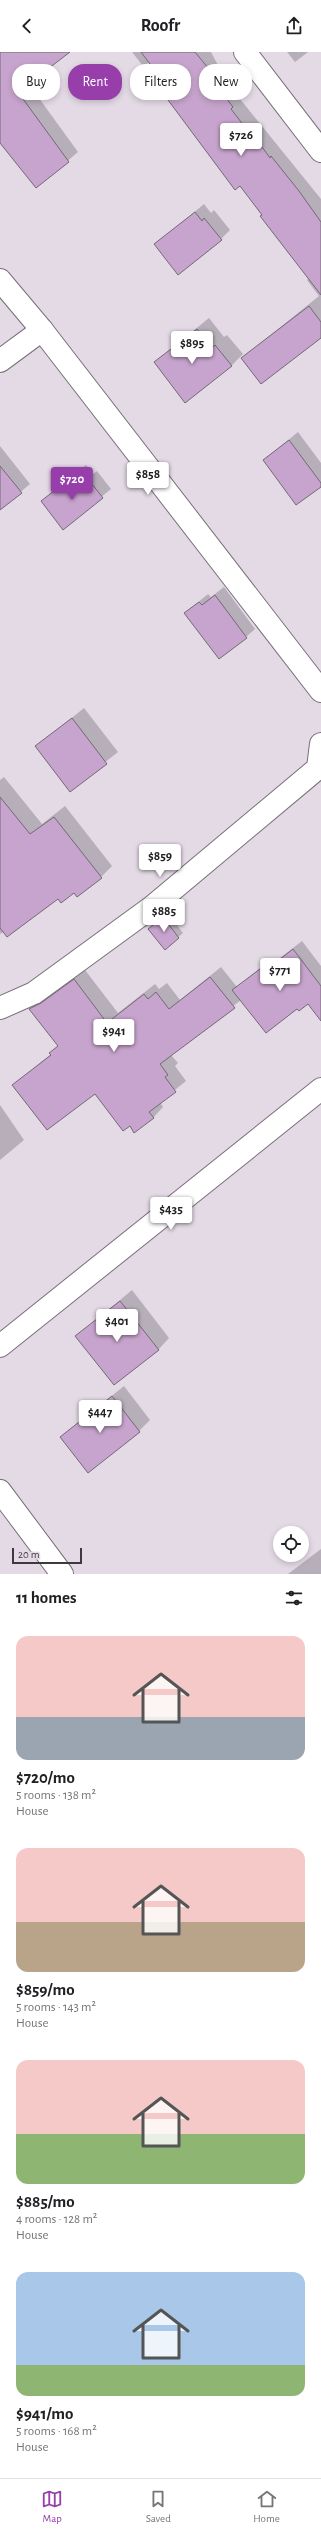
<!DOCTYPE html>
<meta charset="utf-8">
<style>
body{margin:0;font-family:"Alegreya Sans",sans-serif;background:#f2f2f2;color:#202124;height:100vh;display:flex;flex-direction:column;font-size:15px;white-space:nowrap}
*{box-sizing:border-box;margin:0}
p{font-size:13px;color:#757577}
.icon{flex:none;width:22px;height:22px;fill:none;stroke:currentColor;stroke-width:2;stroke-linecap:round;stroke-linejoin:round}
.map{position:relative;height:1522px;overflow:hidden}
.side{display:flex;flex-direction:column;background:#fff;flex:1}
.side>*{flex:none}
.top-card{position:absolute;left:12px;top:12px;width:297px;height:36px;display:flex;gap:8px}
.buttons{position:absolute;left:273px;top:1474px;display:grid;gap:8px}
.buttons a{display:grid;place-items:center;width:36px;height:36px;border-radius:50%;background:#fff;box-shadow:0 2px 6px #0003;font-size:20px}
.scale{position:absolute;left:12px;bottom:10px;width:70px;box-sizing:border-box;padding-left:4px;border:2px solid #3d393d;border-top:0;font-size:11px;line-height:14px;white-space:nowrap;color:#3d393d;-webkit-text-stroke:3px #e4dae6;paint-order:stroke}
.price{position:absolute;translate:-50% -34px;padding:0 9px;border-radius:4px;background:#fff;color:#222;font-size:13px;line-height:26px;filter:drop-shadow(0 1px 2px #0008)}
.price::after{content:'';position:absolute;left:50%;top:24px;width:12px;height:9px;margin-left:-6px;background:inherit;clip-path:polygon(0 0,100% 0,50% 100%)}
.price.active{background:#973eaa;color:#fff}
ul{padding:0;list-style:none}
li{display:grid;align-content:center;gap:8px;height:212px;padding:0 16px}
li span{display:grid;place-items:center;height:124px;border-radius:12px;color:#555}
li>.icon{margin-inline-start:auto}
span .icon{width:72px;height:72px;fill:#fffc;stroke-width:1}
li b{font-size:17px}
h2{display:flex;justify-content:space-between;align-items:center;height:48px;padding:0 16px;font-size:17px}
.pill{padding:0 14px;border-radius:16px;background:#fff;box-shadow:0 2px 6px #0003;font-size:14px;line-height:36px}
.pill.active{background:#973eaa;color:#fff}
header{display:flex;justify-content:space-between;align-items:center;height:52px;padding:0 16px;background:#fff;font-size:18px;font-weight:600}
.tabs{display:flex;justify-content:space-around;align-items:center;height:56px;border-top:1px solid #e0e0e0;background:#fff;font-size:11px;color:#757577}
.tabs a{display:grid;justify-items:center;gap:2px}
.tabs .active{color:#973eaa}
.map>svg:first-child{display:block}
.shadow{fill:#0003}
.building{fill:#c7a4cd;stroke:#736a74}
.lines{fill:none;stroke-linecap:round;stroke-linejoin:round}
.minor-casing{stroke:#786f79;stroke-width:24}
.minor{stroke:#fff;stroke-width:22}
</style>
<header><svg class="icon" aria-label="back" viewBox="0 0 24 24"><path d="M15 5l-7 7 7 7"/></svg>Roofr<svg class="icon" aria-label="share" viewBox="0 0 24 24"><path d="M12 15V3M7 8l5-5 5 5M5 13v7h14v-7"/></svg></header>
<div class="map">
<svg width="321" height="1522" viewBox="0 0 321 1522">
<rect width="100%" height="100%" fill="#e4dae6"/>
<g class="shadow">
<path d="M0,0h68l-40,31 50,69 -41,35 -37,-46z"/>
<path d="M132,0h79l10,19 21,26 -2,2 81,100v137l-79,22 77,-62 -12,-16 2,-2 -46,-64 -96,-118 4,-5 -21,-29 -7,4z"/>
<path d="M287,0h21l-13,10z"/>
<path d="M204,152l7,9 3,-3 16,20 -9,9 -66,6z"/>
<path d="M209,266l15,19 3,-2 16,19 -12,12 -76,-4z"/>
<path d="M298,380l23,31v23l-57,-26z"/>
<path d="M0,394l30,38 -30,25z"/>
<path d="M86,413l7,9 4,-3 14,18 -48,39 -21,-27z"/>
<path d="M224,535l31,42 -9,8 -61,-24 23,-19 3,3z"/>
<path d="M84,656l34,44 -48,38 -34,-43z"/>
<path d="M4,725l38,47 23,-18 47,60 -11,11 -43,21 -58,36v-154z"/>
<path d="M168,861l15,20 -18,15 -11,-24z"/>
<path d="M302,889l19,25v33l-23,8 -57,-7 -70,55 7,8 -3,3 11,15 -26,21 3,5 -10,11 -23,7 -35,-33 -82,-7 38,-31 7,-9 -28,-36 10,-10 13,-6 32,-23 33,43 37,-29 4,5 8,-6 13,17 41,-33 16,20 32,-26 2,4z"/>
<path d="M0,1053l24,35 -24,20z"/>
<path d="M132,1238l37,48 -11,12 -81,-14z"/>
<path d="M124,1334l26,34 -11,11 -78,6z"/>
<path d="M321,1497v25h-33z"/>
</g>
<g class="building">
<path d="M0,0h70l-52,40 51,70 -33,26 -36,-45z"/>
<path d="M141,0h54l13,16 -2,2 6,10 21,27 -2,2 30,39 1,-1 8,11 1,-2 28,35 22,31v73l-61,-79 2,-1 -22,-29 -5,4 -70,-94 6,-4z"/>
<path d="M195,160l7,9 2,-3 18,22 -44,35 -24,-31z"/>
<path d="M309,254l12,16v16l-60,46 -20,-26z"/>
<path d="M197,277l15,19 3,-3 17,21 -47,37 -31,-41z"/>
<path d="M289,388l32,43v4l-25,18 -33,-45z"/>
<path d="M0,414l22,27 -22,17z"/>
<path d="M77,421l7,9 4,-3 15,19 -40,32 -22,-29z"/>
<path d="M215,543l32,43 -28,21 -35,-46 15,-11 3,3z"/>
<path d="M72,666l35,46 -37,28 -35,-46z"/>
<path d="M0,745l30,37 24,-17 48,61 -25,19 -3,-4 -13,10 -3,-4 -51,38 -7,-9z"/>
<path d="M163,865l16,21 -14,12 -17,-21z"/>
<path d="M293,897l28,37v35l-13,-17 -9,7 -2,-2 -31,24 -34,-43 28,-21 2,4z"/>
<path d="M210,925l25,31 -75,56 8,11 -3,2 11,15 -27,20 5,6 -20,15 -4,-7 -7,5 -28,-37 -48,36 -35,-45 39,-30 -2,-2 9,-7 -29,-37 12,-6 33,-24 33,44 37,-29 4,5 8,-7 13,17z"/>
<path d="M120,1249l39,49 -45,35 -39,-49z"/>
<path d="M112,1344l28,36 -52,41 -28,-36z"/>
</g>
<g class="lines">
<g class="minor-casing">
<g id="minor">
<path d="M245,0l76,99"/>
<path d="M0,228l42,50 279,361"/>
<path d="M0,309l42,-31"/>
<path d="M0,956l34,-15 118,-86 166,-139 3,-24"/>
<path d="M0,1294l321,-257"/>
<path d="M0,1439l62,83"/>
</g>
</g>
<use href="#minor" class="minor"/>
</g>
</svg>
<div class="buttons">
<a><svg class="icon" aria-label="locate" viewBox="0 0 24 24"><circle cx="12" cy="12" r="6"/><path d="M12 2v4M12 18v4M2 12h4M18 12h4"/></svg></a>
</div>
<div class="scale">20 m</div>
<b class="price" style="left:241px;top:105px">$726</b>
<b class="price" style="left:192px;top:313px">$895</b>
<b class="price" style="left:148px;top:444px">$858</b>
<b class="price active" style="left:72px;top:449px">$720</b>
<b class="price" style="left:160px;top:826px">$859</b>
<b class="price" style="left:164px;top:881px">$885</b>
<b class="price" style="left:280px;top:940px">$771</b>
<b class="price" style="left:114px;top:1001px">$941</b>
<b class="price" style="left:171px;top:1179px">$435</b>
<b class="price" style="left:117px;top:1291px">$401</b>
<b class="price" style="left:100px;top:1382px">$447</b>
<div class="top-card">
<a class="pill">Buy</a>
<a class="pill active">Rent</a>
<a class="pill">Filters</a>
<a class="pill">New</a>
</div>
</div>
<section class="side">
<h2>11 homes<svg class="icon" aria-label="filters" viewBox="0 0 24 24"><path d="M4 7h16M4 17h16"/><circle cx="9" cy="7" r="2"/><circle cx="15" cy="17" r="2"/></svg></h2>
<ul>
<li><span style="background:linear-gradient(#f6c9c9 65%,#9aa5b1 0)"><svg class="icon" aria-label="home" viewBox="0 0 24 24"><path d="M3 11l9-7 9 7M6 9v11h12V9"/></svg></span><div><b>$720/mo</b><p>5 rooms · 138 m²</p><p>House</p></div></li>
<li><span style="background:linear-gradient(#f6c9c9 60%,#b9a48a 0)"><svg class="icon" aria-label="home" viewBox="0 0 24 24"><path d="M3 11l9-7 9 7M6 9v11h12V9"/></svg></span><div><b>$859/mo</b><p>5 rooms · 143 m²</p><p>House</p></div></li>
<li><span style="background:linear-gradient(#f6c9c9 60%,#8fb573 0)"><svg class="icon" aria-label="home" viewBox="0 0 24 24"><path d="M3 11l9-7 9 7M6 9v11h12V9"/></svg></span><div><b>$885/mo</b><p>4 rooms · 128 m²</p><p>House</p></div></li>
<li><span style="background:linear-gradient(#a9c7e8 75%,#8fb573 0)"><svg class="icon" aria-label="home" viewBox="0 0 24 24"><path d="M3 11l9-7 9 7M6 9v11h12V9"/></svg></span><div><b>$941/mo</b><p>5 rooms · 168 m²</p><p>House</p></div></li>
</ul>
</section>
<nav class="tabs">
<a class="active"><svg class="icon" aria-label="map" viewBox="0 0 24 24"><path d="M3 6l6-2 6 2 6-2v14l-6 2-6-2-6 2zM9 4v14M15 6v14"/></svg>Map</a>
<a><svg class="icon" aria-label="saved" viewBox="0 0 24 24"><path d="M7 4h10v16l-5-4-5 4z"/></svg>Saved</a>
<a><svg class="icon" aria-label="home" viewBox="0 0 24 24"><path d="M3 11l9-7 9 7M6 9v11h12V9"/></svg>Home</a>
</nav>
